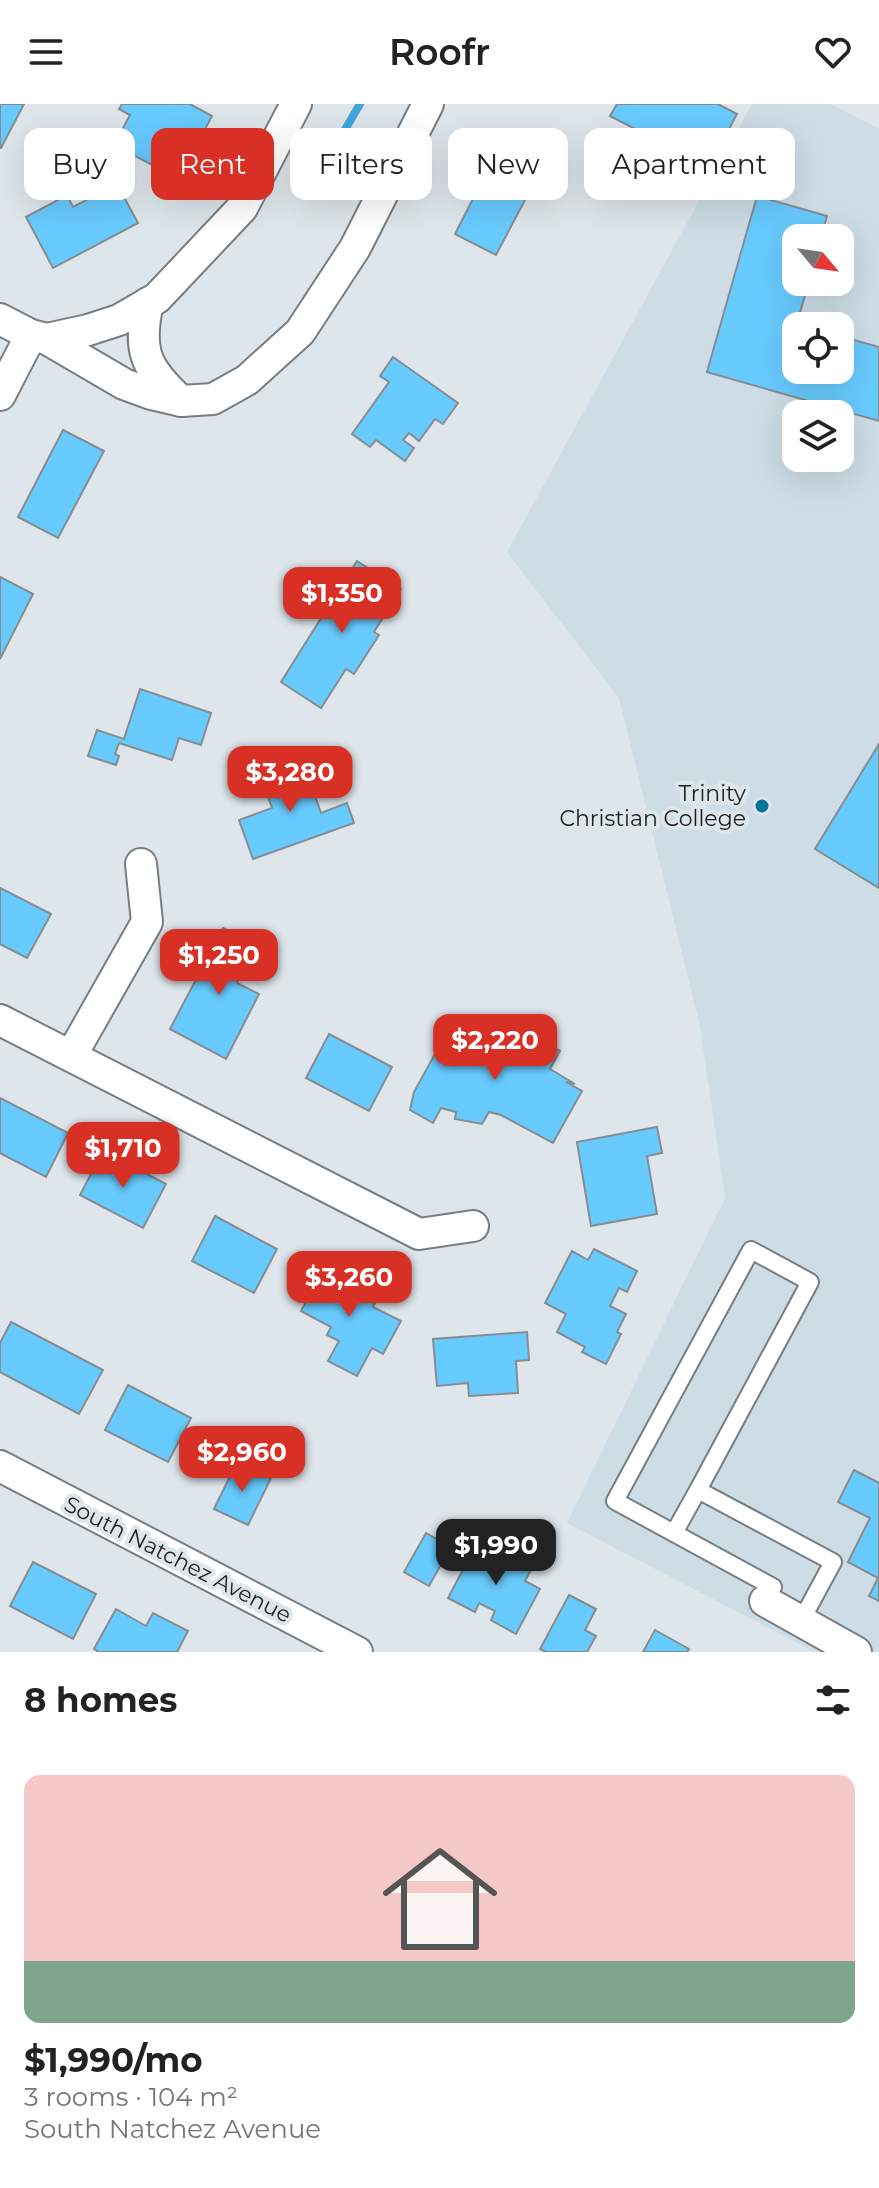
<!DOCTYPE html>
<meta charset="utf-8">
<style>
body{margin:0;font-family:Montserrat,sans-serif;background:#f2f2f2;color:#222;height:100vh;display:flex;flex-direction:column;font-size:30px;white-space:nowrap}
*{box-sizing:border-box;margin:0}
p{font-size:26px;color:#767676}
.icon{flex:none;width:44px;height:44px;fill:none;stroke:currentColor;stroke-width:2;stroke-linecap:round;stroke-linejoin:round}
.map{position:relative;height:1548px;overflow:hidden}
.panel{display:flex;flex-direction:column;background:#fff;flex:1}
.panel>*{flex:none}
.top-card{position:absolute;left:24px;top:24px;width:832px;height:72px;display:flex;gap:16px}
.needle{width:52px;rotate:119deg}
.fabs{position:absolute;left:782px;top:120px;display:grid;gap:16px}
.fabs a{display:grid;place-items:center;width:72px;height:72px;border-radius:16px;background:#fff;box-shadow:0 8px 32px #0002;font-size:40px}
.price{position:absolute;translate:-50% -68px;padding:0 18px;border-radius:16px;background:#d93025;color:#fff;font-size:26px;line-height:52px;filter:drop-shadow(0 2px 4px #0008)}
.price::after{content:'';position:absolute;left:50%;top:48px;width:24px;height:18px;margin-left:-12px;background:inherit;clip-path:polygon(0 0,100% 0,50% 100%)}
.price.current{background:#222;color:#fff}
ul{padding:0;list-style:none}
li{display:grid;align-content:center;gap:16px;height:424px;padding:0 24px}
li span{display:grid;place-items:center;height:248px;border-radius:16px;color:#555}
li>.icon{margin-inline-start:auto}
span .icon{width:144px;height:144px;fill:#fffc;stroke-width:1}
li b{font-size:34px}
h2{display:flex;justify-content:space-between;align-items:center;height:96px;padding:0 24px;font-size:34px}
.tag{padding:0 28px;border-radius:16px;background:#fff;box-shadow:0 8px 32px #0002;font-size:28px;line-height:72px}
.tag.current{background:#d93025;color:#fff}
header{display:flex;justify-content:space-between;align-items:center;height:104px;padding:0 24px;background:#fff;font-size:36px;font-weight:600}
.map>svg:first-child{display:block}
.built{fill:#cddce5;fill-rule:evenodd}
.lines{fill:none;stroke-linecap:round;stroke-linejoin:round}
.stream{stroke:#40a6d8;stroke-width:8}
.building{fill:#68cbff;stroke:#868d91;stroke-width:2}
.lane-casing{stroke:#777e83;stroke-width:20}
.street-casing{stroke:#777e83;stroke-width:34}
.lane{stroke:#fff;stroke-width:16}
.street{stroke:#fff;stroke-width:30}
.poi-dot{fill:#04739e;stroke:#dee6eb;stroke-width:3}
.labels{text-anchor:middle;stroke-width:8;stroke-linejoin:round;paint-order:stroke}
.poi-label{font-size:22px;fill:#1d2022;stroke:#dee6eb;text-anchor:end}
.street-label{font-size:22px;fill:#1d2022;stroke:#dee6eb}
</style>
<header><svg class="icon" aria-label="menu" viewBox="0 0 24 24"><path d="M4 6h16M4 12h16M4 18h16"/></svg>Roofr<svg class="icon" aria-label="heart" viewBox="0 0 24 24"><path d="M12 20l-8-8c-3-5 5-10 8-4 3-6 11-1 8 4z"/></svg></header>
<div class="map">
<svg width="879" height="1548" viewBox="0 0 879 1548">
<rect width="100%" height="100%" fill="#dee6eb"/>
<path class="built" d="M752,0h79l48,25v1523h-64l-248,-129 158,-325 -25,-172 -81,-328 -112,-146zM796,134h44v44h-44zM796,222h44v44h-44zM796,310h44v44h-44z"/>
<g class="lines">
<path class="stream" d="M329,53l31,-53"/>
</g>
<g class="building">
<path d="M0,0h24l-23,44h-1z"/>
<path d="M122,0h68l22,12 -33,63 -65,-34 16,-30 -11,-6z"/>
<path d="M617,0h101l19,10 -32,61 -35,-18 4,-8 -64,-33z"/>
<path d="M502,36l43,22 -49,93 -41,-21 26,-51 -8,-4 12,-23 7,4z"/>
<path d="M117,80l21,39 -85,45 -27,-51 41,-22 6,12z"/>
<path d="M757,92l70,20 -6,22h-25v44h13l-12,41 9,3h-10v44h44v-34l39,11v74l-172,-49z"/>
<path d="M393,253l65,46 -15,21 -8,-5 -16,22 -10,-8 -6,7 11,8 -9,13 -29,-21 -6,7 -18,-13 37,-52 -9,-6z"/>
<path d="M63,326l41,21 -46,87 -40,-21z"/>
<path d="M357,457l44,28 -27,43 5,3 -25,39 -8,-5 -25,39 -40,-26z"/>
<path d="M0,473l33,17 -33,65z"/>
<path d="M140,585l71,24 -10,32 -22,-7 -7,22 -53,-17 -4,11 4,2 -3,9 -28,-9 9,-26 27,9z"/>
<path d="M879,640v144l-64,-39z"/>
<path d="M303,657l18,52 26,-10 7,20 -101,36 -14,-39 33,-12 -11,-31z"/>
<path d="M0,784l51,26 -24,44 -27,-14z"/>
<path d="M223,824l34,17 -20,38 22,11 -33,65 -56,-30z"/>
<path d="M448,917l65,12 -3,16 11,7 12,-20 27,15 -10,18 25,15 -9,-2 16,9 -29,52 -52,-28 -12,-3 -7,12 -27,-5 1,-7 -15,-4 -8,15 -23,-13 4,-18 32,-58z"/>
<path d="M329,930l63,33 -23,44 -63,-33z"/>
<path d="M0,994l68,35 -22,44 -46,-24z"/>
<path d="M657,1023l5,26 -15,3 10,58 -66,12 -14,-84z"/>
<path d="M103,1047l63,33 -23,44 -63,-33z"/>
<path d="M215,1112l62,33 -23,44 -62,-32z"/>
<path d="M594,1145l43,22 -10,21 -8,-4 -9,18 16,8 -9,18 4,2 -15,30 -24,-12 3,-5 -28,-15 9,-18 -21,-11 27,-52 16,9z"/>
<path d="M326,1159l42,23 -6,11 13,6 -2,4 28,14 -18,33 -11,-6 -15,28 -29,-15 11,-20 -12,-6 4,-8 -30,-16z"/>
<path d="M11,1218l92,48 -24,44 -79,-42v-29z"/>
<path d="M527,1228l2,28 -13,1 2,32 -49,3 -1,-13 -31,3 -4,-47z"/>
<path d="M128,1281l63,33 -23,44 -63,-32z"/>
<path d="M237,1358l34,16 -23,47 -34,-16z"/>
<path d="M854,1366l25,13v118l-10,-5 9,-18 -30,-16 22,-44 -32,-16z"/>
<path d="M426,1429l25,14 -22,39 -25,-14z"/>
<path d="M478,1437l54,27 -7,13 15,8 -24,45 -25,-14 4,-9 -16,-8 -4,9 -27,-14z"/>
<path d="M33,1458l63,32 -23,45 -63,-33z"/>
<path d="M569,1491l27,14 -11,21 11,6 -9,16h-41l-6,-3z"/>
<path d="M116,1505l30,17 7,-13 35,18 -11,21h-78l-5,-3z"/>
<path d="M655,1526l34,19 -2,3h-44z"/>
</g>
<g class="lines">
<g class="lane-casing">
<g id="lane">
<path d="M674,1429l24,-43"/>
<path d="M765,1497l8,-14 -158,-86 136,-251 59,32 -112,208 135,72 -32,59"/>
</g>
</g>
<g class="street-casing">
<g id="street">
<path d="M148,199c-11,48 -2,66 33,98"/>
<path d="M0,215l31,16 16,4 77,45 27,10 30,7 32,-2 34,-19 53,-48 55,-84 73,-144"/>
<path d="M47,235l41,-9 31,-10 38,-22 85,-90 54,-104"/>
<path d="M0,291l31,-60"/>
<path d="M0,916l419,214 54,-8"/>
<path d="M71,952l76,-134 -6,-58"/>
<path d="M0,1362l357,186"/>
<path d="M765,1497l91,51"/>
</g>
</g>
<use href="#lane" class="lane"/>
<use href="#street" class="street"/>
</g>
<circle class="poi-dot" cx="762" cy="702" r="8"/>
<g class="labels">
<g class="poi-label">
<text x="746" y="697">Trinity<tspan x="746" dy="25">Christian College</tspan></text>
</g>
<g class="street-label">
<text transform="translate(178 1455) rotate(27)" y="8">South Natchez Avenue</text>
</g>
</g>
</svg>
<div class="fabs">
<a><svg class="needle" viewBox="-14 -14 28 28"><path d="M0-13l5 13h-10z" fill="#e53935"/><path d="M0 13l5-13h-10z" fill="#767676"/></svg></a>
<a><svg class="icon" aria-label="locate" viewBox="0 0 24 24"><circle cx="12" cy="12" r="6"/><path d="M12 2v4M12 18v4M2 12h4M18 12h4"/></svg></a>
<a><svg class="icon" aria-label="layers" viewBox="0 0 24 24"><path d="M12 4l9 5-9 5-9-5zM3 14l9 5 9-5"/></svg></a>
</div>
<b class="price" style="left:342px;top:531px">$1,350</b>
<b class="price" style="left:290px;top:710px">$3,280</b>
<b class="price" style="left:219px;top:893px">$1,250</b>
<b class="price" style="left:495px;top:978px">$2,220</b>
<b class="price" style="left:123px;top:1086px">$1,710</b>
<b class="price" style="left:349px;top:1215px">$3,260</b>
<b class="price" style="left:242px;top:1390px">$2,960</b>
<b class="price current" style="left:496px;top:1483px">$1,990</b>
<div class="top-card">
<a class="tag">Buy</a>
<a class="tag current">Rent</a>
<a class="tag">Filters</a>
<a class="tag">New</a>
<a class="tag">Apartment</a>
</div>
</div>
<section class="panel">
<h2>8 homes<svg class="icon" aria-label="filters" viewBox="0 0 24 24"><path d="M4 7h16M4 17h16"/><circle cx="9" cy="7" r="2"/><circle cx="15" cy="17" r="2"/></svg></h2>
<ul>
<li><span style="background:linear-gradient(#f6c9c9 75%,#7fa58c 0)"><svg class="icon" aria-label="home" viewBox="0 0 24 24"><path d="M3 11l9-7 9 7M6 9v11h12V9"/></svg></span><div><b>$1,990/mo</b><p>3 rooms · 104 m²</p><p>South Natchez Avenue</p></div></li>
</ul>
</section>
